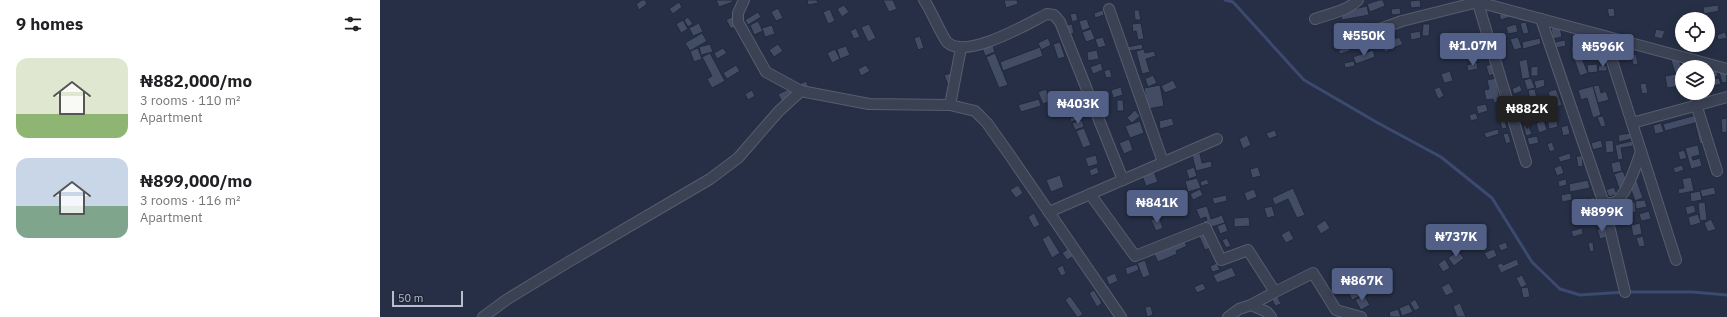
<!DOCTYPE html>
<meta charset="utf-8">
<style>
body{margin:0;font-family:"IBM Plex Sans",sans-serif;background:#f6f6f6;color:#202124;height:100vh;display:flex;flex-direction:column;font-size:15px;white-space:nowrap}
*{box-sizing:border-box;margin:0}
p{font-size:13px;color:#757577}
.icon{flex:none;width:22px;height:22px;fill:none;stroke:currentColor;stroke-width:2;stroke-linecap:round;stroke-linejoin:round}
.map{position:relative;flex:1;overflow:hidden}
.sheet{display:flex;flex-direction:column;background:#fff;width:380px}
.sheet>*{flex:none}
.fabs{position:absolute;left:1295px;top:12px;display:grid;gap:8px}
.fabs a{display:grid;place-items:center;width:40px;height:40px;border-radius:50%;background:#fff;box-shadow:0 2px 10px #0003;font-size:20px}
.scale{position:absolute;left:12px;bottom:10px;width:71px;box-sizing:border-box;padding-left:4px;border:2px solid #b9bece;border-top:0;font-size:11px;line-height:14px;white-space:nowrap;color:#b9bece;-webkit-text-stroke:3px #1f273a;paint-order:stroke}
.price{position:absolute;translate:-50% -34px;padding:0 9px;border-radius:4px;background:#525f86;color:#fff;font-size:13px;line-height:26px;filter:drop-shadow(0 1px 2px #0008)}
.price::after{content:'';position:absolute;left:50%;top:24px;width:12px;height:9px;margin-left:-6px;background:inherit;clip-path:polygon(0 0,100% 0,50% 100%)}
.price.current{background:#222;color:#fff}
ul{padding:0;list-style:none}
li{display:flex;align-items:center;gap:12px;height:100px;padding:0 16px}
li span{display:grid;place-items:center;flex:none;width:112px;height:80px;border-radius:12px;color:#555}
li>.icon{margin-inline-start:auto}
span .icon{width:48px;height:48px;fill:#fffc;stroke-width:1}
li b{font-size:17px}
h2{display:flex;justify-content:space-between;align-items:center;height:48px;padding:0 16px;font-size:17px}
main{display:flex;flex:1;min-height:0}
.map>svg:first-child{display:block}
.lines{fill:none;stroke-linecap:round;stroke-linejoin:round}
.stream{stroke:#3b4a6e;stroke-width:3}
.building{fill:#434c65;stroke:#21293c}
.minor-casing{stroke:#565d6f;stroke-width:12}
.minor{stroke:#3b4254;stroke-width:10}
</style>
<main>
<section class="sheet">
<h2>9 homes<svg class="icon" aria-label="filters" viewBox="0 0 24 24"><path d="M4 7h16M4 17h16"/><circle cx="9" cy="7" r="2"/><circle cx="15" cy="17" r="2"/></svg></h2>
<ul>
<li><span style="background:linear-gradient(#dfe7d0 70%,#8fb573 0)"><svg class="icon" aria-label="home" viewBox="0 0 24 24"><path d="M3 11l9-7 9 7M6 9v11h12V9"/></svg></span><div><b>₦882,000/mo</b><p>3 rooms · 110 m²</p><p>Apartment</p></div></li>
<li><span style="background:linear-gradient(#c9d6e8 60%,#7fa58c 0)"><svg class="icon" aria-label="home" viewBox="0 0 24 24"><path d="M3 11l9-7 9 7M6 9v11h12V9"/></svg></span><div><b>₦899,000/mo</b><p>3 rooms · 116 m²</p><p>Apartment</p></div></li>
</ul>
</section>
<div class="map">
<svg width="1347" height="317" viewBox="0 0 1347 317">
<rect width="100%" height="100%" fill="#262f45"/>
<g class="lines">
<path class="stream" d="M845,0l8,2 71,78 74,43 63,34 51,41 40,64 28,27 20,6 45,-3h68l34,3"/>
</g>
<g class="building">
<path d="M262,0h3l2,4 -8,6 -3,-6z"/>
<path d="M336,0h16l1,2 -14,5z"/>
<path d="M427,0h10l1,3 -10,2z"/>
<path d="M503,0h10l4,9 -8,3z"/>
<path d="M624,0h13l1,4 -12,4z"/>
<path d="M999,0h4l2,6 -15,6 -3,-8z"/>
<path d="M1040,0l1,7 -10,1 -1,-7z"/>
<path d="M299,2l3,5 -9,7 -4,-5z"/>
<path d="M464,5l5,7 -7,5 -5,-8z"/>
<path d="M1338,5l1,6 -15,3 -1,-7z"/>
<path d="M987,6l2,9 -27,5 -2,-8z"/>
<path d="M398,8l5,10 -7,3 -5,-9z"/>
<path d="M1020,8l1,6 -9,1 -1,-6z"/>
<path d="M1234,8l1,8 -6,1 -2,-8z"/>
<path d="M450,9l5,12 -7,3 -5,-12z"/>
<path d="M723,10l1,5 -9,3 -1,-5z"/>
<path d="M754,10h5l2,10h-6z"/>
<path d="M1130,10l3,6 -12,4 -2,-5z"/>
<path d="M378,12l3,5 -13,8 -3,-5z"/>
<path d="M1320,12l2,7h-7l-1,-5z"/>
<path d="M696,13l2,7 -6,2 -2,-8z"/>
<path d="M357,14l5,9 -11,6 -5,-9z"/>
<path d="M308,17l5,7 -5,3 -4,-7z"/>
<path d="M707,19l3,9 -8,3 -3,-10z"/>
<path d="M303,20l5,9 -7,4 -5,-9z"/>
<path d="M378,21l5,10 -9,4 -4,-10z"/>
<path d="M1146,22l3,11 -6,1 -3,-11z"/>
<path d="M319,23l4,9 -10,4 -4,-8z"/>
<path d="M761,23l3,16 -6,1 -2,-9 -3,1 -1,-8z"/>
<path d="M489,24l7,14 -8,4 -7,-15z"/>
<path d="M692,24l2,9 -6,2 -2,-10z"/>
<path d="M1043,24h7l-1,12h-7z"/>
<path d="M1136,24l2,8 -10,2 -2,-7z"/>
<path d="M392,25l3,9 -10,3 -3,-9z"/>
<path d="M1180,26l2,11 -9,2 -2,-11z"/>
<path d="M476,28l4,9 -6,2 -4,-8z"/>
<path d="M711,29l4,10 -9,3 -4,-10z"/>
<path d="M1276,29l9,2 -3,8 -8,-2z"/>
<path d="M1040,31l1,7 -10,2 -1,-7z"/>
<path d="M1345,32l2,6 -9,2 -1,-5z"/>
<path d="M322,33l5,8 -17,10 -5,-8z"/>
<path d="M1205,34l2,8 -9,3 -3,-8z"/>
<path d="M540,36l4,12 -6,2 -4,-12z"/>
<path d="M723,37l3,9 -8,2 -3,-9z"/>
<path d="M1019,37l4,7 -18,8 -3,-7z"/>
<path d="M1138,37l4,11 -8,2 -4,-11z"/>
<path d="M668,38l3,7 -10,5 -3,-7z"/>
<path d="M1160,38l1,6 -18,5 -1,-7z"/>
<path d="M985,39l2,7 -5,2 -2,-8z"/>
<path d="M1185,40l1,6 -10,2 -1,-6z"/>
<path d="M1218,41l1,9 -8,1 -1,-9z"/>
<path d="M680,42l5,15 -7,2 -5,-15z"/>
<path d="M612,43l3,9 -10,4 -3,-9z"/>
<path d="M330,44l3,8 -12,3 -2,-8z"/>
<path d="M398,44l5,7 -9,6 -5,-7z"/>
<path d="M762,44l1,5 -15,2 -1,-4z"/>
<path d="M1197,45l3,10 -7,1 -2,-9z"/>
<path d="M1254,45l1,7 -18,5 -2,-7z"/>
<path d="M466,46l4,9 -10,4 -3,-10z"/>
<path d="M968,46l2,5 -10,3 -2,-4z"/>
<path d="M660,47l3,9 -40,15 -3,-9z"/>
<path d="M318,48l4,11 -8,3 -4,-11z"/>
<path d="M343,48l4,5 -10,6 -3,-6z"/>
<path d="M455,49l5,10 -8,4 -5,-10z"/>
<path d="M764,49l1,4 9,-2 2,5 -10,3 4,13 -8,2 -6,-23z"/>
<path d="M1092,49l3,8 -6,2 -3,-8z"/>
<path d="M717,50l2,9 -11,2 -1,-9z"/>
<path d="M993,50l2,7 -19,7 -3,-7z"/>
<path d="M330,53l15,28 -13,7 -5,-9 5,-3 -10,-19z"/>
<path d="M615,53l13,32 -9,3 -13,-31z"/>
<path d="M1256,54l2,10 -5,1 -2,-10z"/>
<path d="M1201,56l7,17 -8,3 -6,-17z"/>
<path d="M1299,58l3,13 -7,2 -4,-13z"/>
<path d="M1147,59l3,19 -8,1 -3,-18z"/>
<path d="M974,61l1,5 -10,2 -1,-5z"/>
<path d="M1097,62l1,7 -10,2 -1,-6z"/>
<path d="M721,63l2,7 -10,4 -3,-7z"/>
<path d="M1111,64l3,10 -5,2 -3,-10z"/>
<path d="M1217,64l1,8 -10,1 -1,-8z"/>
<path d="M356,65l4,6 -13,8 -4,-6z"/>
<path d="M486,65l4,6 -9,5 -3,-7z"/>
<path d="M1219,65l8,1v5h-9z"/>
<path d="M1158,66v10h-7v-9z"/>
<path d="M730,69l2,8 -6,1 -2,-7z"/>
<path d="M1337,69l1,7 -8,2 -1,-7z"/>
<path d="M1346,70l1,12 -5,1 -3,-11z"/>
<path d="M1070,71l3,10 -9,2 -3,-9z"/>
<path d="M571,73l4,10 -7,2 -4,-10z"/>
<path d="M1301,73l1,13 -15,2 -2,-12z"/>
<path d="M773,75l4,8 -9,4 -3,-8z"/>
<path d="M1116,78l4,23 -6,2 -1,-4 -7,1 -2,-10 5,-1 -2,-9z"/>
<path d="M1151,78l4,10 -8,2 -3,-10z"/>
<path d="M1339,78l2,6 -9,2 -2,-6z"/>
<path d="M1164,79l1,7 -9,3 -2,-8z"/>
<path d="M793,80l4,8 -12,5 -4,-7z"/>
<path d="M426,81l4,9 -20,9 3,7 -7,4 -8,-16z"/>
<path d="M1266,83l2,10 -6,1 -2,-10z"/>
<path d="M780,85l4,21 -16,3 -4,-21z"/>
<path d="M1140,85l2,6 -8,3 -2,-5z"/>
<path d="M1219,85l2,8 5,-2 3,9 -11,3 -5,-17z"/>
<path d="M1213,86l8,29 -8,3 -6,-20 -6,2 -3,-10z"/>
<path d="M741,87l2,8 -10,3 -2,-8z"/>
<path d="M1060,87l4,9 -6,3 -4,-10z"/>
<path d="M666,89l5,12 -8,3 -5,-12z"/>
<path d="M1155,89l3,15 10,-2 1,6 -9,1 2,9 -8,2 -6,-30z"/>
<path d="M1176,89l6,16 -8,3 -6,-16z"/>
<path d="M372,90l3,6 -7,4 -3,-6z"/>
<path d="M659,99l2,7 -20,6 -3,-7z"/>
<path d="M703,100l7,15 -6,3 -8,-15z"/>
<path d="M737,100h6l1,11h-7z"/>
<path d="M1106,104l2,7 -10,3 -2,-8z"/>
<rect x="1139" y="104" width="6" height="9"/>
<path d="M755,110l5,6 -8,7 -5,-5z"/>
<path d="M1096,113l2,6 -7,2 -2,-6z"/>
<path d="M1320,114l2,7 -37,10 -2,-7z"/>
<path d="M698,115l2,4 -9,3 -1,-4z"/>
<path d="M1223,116l3,10 -5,1 -4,-10z"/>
<path d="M1176,117l2,10 -9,2 -2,-10z"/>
<path d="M792,118l2,7 -14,4 -1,-8z"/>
<path d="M1347,118v14l-5,1 -1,-14z"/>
<path d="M702,120l2,7 -9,3 -3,-7z"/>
<path d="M1164,120l3,10 -8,3 -3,-10z"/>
<path d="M760,121l4,12 -14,5 -5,-12z"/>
<path d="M1125,121l2,7 -5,1 -2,-7z"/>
<path d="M1323,122l5,20 -8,2 -5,-20z"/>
<path d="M1281,123l3,9 -9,2 -2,-9z"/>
<path d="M1148,124l4,10 -6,2 -3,-11z"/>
<path d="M1188,125l2,9 -7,2 -2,-9z"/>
<path d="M704,128l7,17 -8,3 -7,-17z"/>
<path d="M1118,129l1,5 -13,4 -2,-5z"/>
<path d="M895,130l2,6 -8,3 -3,-6z"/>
<path d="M1128,133l3,9 -5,2 -3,-10z"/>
<path d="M1250,133l1,6 -12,3 -1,-7z"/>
<path d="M867,135l4,10 -8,4 -4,-10z"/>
<path d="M1157,136l2,7 -10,2 -2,-7z"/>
<path d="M749,139l4,11 -9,4 -5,-11z"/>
<path d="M1221,140l2,7 -10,3 -2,-7z"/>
<path d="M1233,140l1,12 -8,1 -1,-12z"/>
<path d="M1252,141l1,5 -12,2 2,11 -5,1 -3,-15z"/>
<path d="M1172,142l3,8 -5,2 -3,-8z"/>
<path d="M1318,145l2,10 -8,2 1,3 7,-2 2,8 -11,3 -6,-21z"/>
<path d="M1304,150l3,8 -7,2 -2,-8z"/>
<path d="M820,153l2,10 9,-2 1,6 -16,4 -4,-16z"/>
<path d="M1190,153l1,6 -11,3 -2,-5z"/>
<path d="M716,155l2,9 -10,3 -3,-9z"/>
<path d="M1196,156h6l1,10 -5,1z"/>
<path d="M1240,161l2,10 -9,2 -2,-10z"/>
<path d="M1181,165l3,8 -7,3 -3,-8z"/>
<path d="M1302,165l2,5 -9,3 -2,-5z"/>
<path d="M717,167l2,6 -8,3 -2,-6z"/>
<path d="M814,167l3,9 -8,3 -3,-9z"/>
<path d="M878,167l3,9 -9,2 -2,-9z"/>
<path d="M773,169l5,13 -12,4 -5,-13z"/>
<path d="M1243,171l8,20 -10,3 -7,-20z"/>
<path d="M680,175l4,12 -13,5 -5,-12z"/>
<path d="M1311,177l3,14 -15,3 -1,-5 6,-1 -2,-9z"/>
<path d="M817,178l4,10 -13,4 -3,-11z"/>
<path d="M1256,178l7,20 -8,3 -7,-20z"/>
<path d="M827,179l2,5 -8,2 -1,-4z"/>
<path d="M1186,179l1,6 -8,2 -1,-6z"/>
<path d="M1208,180l2,8 -20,4 -1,-8z"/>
<path d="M638,185l5,8 -7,5 -6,-8z"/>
<path d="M1234,187l3,7 -8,3 -3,-7z"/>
<path d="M1334,187l2,7 -14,3 -2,-7z"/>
<path d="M913,188l12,27 -8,3 -9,-19 -13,6 -3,-7z"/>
<path d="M820,189l3,6 -10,5 -3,-6z"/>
<path d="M874,189l3,8 -10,4 -3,-8z"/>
<path d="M1320,191l2,9 -11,2 -1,-9z"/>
<path d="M1191,193l1,7 -10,2 -1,-7z"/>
<path d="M846,195l1,6 -13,3 -2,-6z"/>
<path d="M1214,197l4,11 -9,3 -4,-11z"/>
<path d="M1265,200l2,7 -11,2 -1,-8z"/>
<path d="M1255,202l1,10 -6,1 -1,-10z"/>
<path d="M1325,202l2,18 -7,1 -2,-18z"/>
<path d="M1314,205l2,7 -9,3 -2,-8z"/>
<path d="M827,206l4,13 11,-4 3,8 -20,6 -2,-8 4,-1 -1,-3 -6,2 -4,-10z"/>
<path d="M892,206l3,10 -8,2 -3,-10z"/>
<path d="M1269,211l2,8 -10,2 -2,-7z"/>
<path d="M654,213l6,12 -6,3 -6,-11z"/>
<path d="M1318,214l3,9 -11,3 -2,-9z"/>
<path d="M779,217l4,11 -7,3 -5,-11z"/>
<path d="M869,217l1,9 -16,1v-9z"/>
<path d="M1331,219l5,10 -8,3 -4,-9z"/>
<path d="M945,220l5,8 -9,6 -5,-8z"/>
<path d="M845,223l3,8 -8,3 -3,-8z"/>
<path d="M1260,223l2,11 -9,2 -2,-11z"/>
<path d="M1202,228l1,6 -10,3 -2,-6z"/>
<path d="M1224,228l2,9 -6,2 -3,-10z"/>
<path d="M909,230l5,9 -8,4 -5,-8z"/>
<path d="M827,232l6,15 -8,3 -6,-14z"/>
<path d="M669,235l11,18 -8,5 -10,-19z"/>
<path d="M1263,236l2,10 -6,1 -3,-9z"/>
<path d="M847,238l4,8 -5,2 -4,-8z"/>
<path d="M804,241l3,5 -11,5 1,3 -19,8 -4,-8z"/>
<path d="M1126,242l2,6 -7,3 -3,-6z"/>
<path d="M1213,242l1,9 -4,1 -2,-9z"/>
<path d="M689,248l5,8 -7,4 -5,-7z"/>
<path d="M1114,249l3,7 -9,4 -4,-7z"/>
<path d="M1078,251l6,7 -10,8 -6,-8z"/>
<path d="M1065,259l5,9 -7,4 -5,-8z"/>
<path d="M1137,259l2,6 -18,8 -4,-8 4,-2 2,2z"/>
<path d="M765,260l5,15 -7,3 -6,-15z"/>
<path d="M837,263l3,7 -8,2 -2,-6z"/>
<path d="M757,264l2,6 -12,5 -2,-7z"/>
<path d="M683,265l3,9 -5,2 -4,-8z"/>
<path d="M852,267l4,9 -19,7 -4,-8z"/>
<path d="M968,270l12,26 -8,4 -12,-27z"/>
<path d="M735,273l3,8 -9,4 -3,-8z"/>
<path d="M1142,275l5,10 -6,3 -5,-10z"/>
<path d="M823,283l3,6 -9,4 -3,-6z"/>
<path d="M1069,283l5,9 -8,4 -5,-9z"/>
<path d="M1148,287l2,10 -7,1 -2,-10z"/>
<path d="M714,290l8,13 -5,4 -8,-14z"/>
<path d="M984,295l6,10 -9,5 -6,-10z"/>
<path d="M690,296l13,18 -4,3h-2l-12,-17z"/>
<path d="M898,297l3,7 -6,2 -3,-7z"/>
<path d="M1035,299l5,9 -5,3 -5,-8z"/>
<path d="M1080,303l6,14h-9l-4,-11z"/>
<path d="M1029,304l4,8 -11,4 -3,-8z"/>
<path d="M771,306l2,9 -6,2 -2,-10z"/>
<path d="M1018,309l3,8h-11l-1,-5z"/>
</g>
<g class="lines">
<g class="minor-casing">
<g id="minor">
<path d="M364,0l-6,13v9l28,50 35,19"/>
<path d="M544,0c6,8 19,39 24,43 20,16 79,-19 99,-29l7,1 6,7 63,158"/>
<path d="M1097,0l49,162"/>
<path d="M729,9l54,153"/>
<path d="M935,19c14,-5 32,-8 43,-19"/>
<path d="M1161,19l62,182c2,1 6,3 9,2 13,-2 25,-40 29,-52"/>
<path d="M1000,29l22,-8 76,-19 249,67"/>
<path d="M987,34l13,-5 10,13"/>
<path d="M1224,36l72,224"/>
<path d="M1316,104l21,67"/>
<path d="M570,105l11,-57"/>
<path d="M1252,123l95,-26"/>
<path d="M710,194l45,62 71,-28 15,32 27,-10 27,42 38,-19 23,37 25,7"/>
<path d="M1223,201l22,91"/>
<path d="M669,212l168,-73"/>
<path d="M871,305l24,-13"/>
<path d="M103,317l23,-17 64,-39 140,-82 28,-21 41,-47 22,-20 68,13 81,1 25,6 12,12 22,31 112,163"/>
<path d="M848,317l11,-8 12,-4 16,7 4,5"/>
</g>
</g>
<use href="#minor" class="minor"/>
</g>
</svg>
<div class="fabs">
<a><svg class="icon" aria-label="locate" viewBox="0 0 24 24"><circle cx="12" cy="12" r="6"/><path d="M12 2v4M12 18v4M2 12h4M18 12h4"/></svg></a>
<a><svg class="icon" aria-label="layers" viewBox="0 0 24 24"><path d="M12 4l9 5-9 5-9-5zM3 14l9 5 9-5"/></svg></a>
</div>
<div class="scale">50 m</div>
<b class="price" style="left:984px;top:57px">₦550K</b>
<b class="price" style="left:1093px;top:67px">₦1.07M</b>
<b class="price" style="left:1223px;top:68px">₦596K</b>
<b class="price" style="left:698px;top:125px">₦403K</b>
<b class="price current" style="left:1147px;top:130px">₦882K</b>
<b class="price" style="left:777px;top:224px">₦841K</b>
<b class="price" style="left:1222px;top:233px">₦899K</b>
<b class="price" style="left:1076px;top:258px">₦737K</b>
<b class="price" style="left:982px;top:302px">₦867K</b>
</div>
</main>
